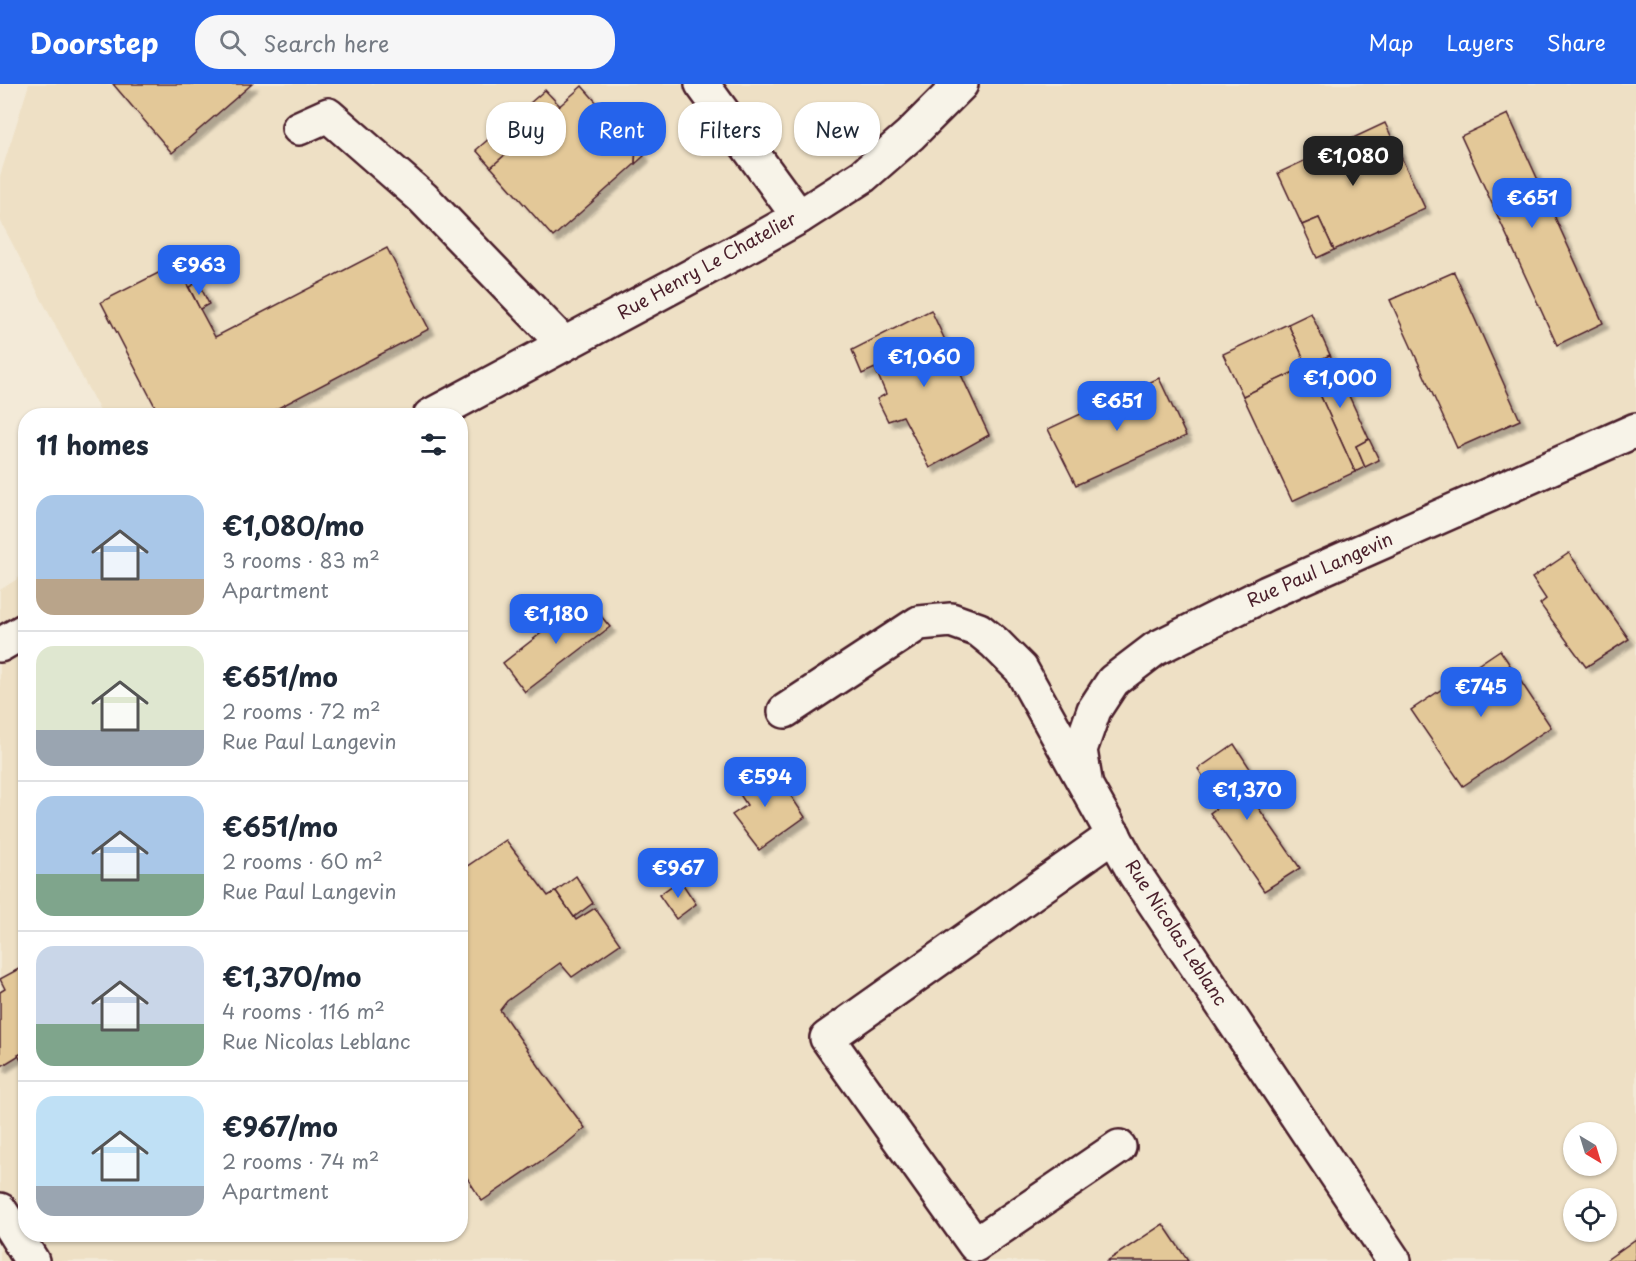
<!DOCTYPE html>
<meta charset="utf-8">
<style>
body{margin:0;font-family:"Playpen Sans",sans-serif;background:#f6f6f7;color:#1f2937;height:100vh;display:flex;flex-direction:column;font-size:22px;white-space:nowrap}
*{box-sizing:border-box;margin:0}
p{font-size:20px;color:#747a83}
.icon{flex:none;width:33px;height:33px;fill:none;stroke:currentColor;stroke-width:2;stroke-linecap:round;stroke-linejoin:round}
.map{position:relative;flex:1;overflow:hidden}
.panel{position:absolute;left:18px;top:324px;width:450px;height:834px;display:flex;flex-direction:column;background:#fff;border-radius:24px;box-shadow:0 2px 4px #0004}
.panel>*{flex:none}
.hud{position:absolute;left:486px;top:18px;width:570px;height:54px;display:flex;gap:12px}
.needle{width:39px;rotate:142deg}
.controls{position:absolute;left:1563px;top:1038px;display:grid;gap:12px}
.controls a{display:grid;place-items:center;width:54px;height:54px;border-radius:50%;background:#fff;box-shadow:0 2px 4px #0004;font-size:30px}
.price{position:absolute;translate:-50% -51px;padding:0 14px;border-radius:12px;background:#2563eb;color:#fff;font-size:20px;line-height:39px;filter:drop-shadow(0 2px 3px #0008)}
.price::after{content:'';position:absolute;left:50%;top:36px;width:18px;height:14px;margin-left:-9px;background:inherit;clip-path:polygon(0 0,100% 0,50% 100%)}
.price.selected{background:#222;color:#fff}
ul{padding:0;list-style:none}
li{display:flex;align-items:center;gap:18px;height:150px;padding:0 18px}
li+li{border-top:2px solid #e0e1e3}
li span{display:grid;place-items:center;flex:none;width:168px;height:120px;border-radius:18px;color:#555}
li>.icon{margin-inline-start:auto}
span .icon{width:72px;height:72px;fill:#fffc;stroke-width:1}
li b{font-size:26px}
h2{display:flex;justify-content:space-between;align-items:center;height:72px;padding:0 18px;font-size:26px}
.pill{padding:0 21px;border-radius:24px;background:#fff;box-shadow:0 2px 4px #0004;font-size:21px;line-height:54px}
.pill.selected{background:#2563eb;color:#fff}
header{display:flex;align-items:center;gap:36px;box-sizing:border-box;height:84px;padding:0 30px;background:#2563eb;color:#fff}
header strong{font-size:28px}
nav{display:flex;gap:33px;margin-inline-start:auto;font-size:21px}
.search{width:420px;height:54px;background:#f6f6f7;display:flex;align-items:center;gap:15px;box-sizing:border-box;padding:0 21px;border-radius:24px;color:#747a83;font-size:22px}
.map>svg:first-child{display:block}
.built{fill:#eee0c5;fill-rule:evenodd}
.building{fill:#e3c898;stroke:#4a1f2b;stroke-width:1.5;filter:url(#shadow)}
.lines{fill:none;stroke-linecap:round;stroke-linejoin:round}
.minor-casing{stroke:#4a1f2b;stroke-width:38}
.minor{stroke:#f7f3e8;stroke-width:33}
.labels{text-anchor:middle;stroke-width:6;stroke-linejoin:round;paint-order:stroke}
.street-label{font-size:18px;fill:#4a1f2b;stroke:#f7f3e8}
</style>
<header>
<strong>Doorstep</strong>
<div class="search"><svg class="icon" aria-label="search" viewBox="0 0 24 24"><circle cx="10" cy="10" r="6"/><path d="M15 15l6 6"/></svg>Search here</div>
<nav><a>Map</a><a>Layers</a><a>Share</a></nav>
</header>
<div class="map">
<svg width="1636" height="1177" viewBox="0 0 1636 1177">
<defs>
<filter id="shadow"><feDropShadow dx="5.5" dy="5.5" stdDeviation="1.5" flood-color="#0004"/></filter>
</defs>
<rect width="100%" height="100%" fill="#f3ead8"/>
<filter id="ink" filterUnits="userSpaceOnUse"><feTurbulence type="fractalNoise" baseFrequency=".0167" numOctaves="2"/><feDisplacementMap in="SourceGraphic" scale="12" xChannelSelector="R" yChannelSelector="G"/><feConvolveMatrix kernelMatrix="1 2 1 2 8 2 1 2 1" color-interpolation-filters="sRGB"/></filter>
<g filter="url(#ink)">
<path class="built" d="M29,0h1607v1177h-1636v-671l25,-16 1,660h434v-818l-358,-1 -102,-195v-44zM1574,1048h32v34h-32zM1574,1114h32v34h-32z"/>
<g class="building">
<path d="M113,0h139l-80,69z"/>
<path d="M582,2l54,61 -1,17 -82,73 -62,-70z"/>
<path d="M545,6l15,16 -69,61 -15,-17z"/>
<path d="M1508,30l95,209 -46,22 -96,-209z"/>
<path d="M1385,39l40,85 -91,42 -15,-32 -17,7 -24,-52z"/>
<path d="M636,63l8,9 -9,8z"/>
<path d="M1319,134l15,32 -17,8 -15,-33z"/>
<path d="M387,164l42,81 -166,87h-103l-59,-114 75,-38 39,73z"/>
<path d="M1454,188l66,148 -63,28 -67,-148z"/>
<path d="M198,198l11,22 -9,5 -11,-22z"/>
<path d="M931,226l58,125 -59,33 -27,-52 -15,5 -11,-22 9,-5 -11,-26 -13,6 -10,-24z"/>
<path d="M1311,229l19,42 -23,11 -19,-42z"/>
<path d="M1288,240l19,42 -64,30 -20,-42z"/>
<path d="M1330,271l39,84 -13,7 9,21 -10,5 -48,-106z"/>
<path d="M1307,282l48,106 -63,29 -49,-105z"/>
<path d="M1159,294l27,58 -110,49 -28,-56z"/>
<path d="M1369,355l10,21 -14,7 -9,-21z"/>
<path d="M1569,469l60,86 -43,28 -46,-63 6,-5 -14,-21z"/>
<path d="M586,514l24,29 -85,65 -22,-29z"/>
<path d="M1500,566l51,77 -88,59 -52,-76z"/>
<path d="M1234,660l17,26 -15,12 5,7 3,-2 56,81 -36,23 -54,-78 16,-12 -6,-9 -5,3 -17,-26z"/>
<path d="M754,680l15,24 12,-7 24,36 -46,33 -27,-35 15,-10 -16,-24z"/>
<path d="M506,756l42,56 8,-5 20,29 19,-12 25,36 -48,33 -12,-14 -53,38 -7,9 43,62 42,56 -19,16 -84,57 -22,-34v-296z"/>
<path d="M576,792l17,27 -19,14 -18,-26z"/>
<path d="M680,796l16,24 -20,15 -17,-24z"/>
<path d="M26,881v86l-26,16v-75l5,-3 -5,-10z"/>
<path d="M26,967v18l-8,-14z"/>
<path d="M1163,1140l25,37h-81z"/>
<path d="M1636,1155v20l-3,2h-28z"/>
</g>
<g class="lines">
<g class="minor-casing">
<g id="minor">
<path d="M702,0l97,133"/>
<path d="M299,44l29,-13 95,83 141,146"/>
<path d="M430,332l312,-167 57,-32 64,-41 47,-41 51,-51"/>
<path d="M0,561l26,-15"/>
<path d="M785,627l134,-88 32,-3 28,10 16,13 26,26 114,205 259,387"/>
<path d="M1085,696l-5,-30 14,-40 19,-29 42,-32 112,-56 369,-163"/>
<path d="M1114,751l-287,203 148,207 144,-98"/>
<path d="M0,1126l32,51"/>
</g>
</g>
<use href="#minor" class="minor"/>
</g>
</g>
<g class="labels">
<g class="street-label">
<text transform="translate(707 182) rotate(-29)" y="6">Rue Henry Le Chatelier</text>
<text transform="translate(1320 486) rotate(-24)" y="6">Rue Paul Langevin</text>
<text transform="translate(1176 849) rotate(57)" y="6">Rue Nicolas Leblanc</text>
</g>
</g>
</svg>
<div class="controls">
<a><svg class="needle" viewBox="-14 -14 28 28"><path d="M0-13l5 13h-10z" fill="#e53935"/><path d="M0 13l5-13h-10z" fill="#747a83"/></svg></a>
<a><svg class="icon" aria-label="locate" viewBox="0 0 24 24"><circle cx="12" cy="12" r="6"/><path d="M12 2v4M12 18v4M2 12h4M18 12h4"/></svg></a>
</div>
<b class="price selected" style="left:1353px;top:103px">€1,080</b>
<b class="price" style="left:1532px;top:145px">€651</b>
<b class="price" style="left:199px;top:212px">€963</b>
<b class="price" style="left:924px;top:304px">€1,060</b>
<b class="price" style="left:1340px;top:325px">€1,000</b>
<b class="price" style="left:1117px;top:348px">€651</b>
<b class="price" style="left:556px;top:561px">€1,180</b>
<b class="price" style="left:1481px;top:634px">€745</b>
<b class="price" style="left:765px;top:724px">€594</b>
<b class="price" style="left:1247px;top:737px">€1,370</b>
<b class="price" style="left:678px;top:815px">€967</b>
<div class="hud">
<a class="pill">Buy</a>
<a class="pill selected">Rent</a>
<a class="pill">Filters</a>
<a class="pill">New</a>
</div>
<section class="panel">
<h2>11 homes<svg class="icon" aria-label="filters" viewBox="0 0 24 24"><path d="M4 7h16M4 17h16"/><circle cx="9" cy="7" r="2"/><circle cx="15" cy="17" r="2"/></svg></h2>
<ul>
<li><span style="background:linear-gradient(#a9c7e8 70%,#b9a48a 0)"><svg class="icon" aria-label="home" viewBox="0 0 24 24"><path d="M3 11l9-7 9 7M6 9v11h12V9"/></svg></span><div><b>€1,080/mo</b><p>3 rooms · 83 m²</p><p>Apartment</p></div></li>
<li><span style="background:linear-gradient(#dfe7d0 70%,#9aa5b1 0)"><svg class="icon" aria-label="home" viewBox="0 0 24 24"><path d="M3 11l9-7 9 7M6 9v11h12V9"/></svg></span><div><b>€651/mo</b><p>2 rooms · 72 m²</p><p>Rue Paul Langevin</p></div></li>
<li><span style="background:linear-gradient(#a9c7e8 65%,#7fa58c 0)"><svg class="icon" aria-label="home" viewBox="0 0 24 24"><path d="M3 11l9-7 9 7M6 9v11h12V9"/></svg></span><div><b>€651/mo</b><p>2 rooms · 60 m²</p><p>Rue Paul Langevin</p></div></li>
<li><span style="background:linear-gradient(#c9d6e8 65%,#7fa58c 0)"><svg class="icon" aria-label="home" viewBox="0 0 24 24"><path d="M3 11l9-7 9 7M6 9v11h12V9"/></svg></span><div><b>€1,370/mo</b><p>4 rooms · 116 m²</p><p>Rue Nicolas Leblanc</p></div></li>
<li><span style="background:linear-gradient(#bfe0f5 75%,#9aa5b1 0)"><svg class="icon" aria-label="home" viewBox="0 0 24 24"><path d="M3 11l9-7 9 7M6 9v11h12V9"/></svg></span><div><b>€967/mo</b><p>2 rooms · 74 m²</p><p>Apartment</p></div></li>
</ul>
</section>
</div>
